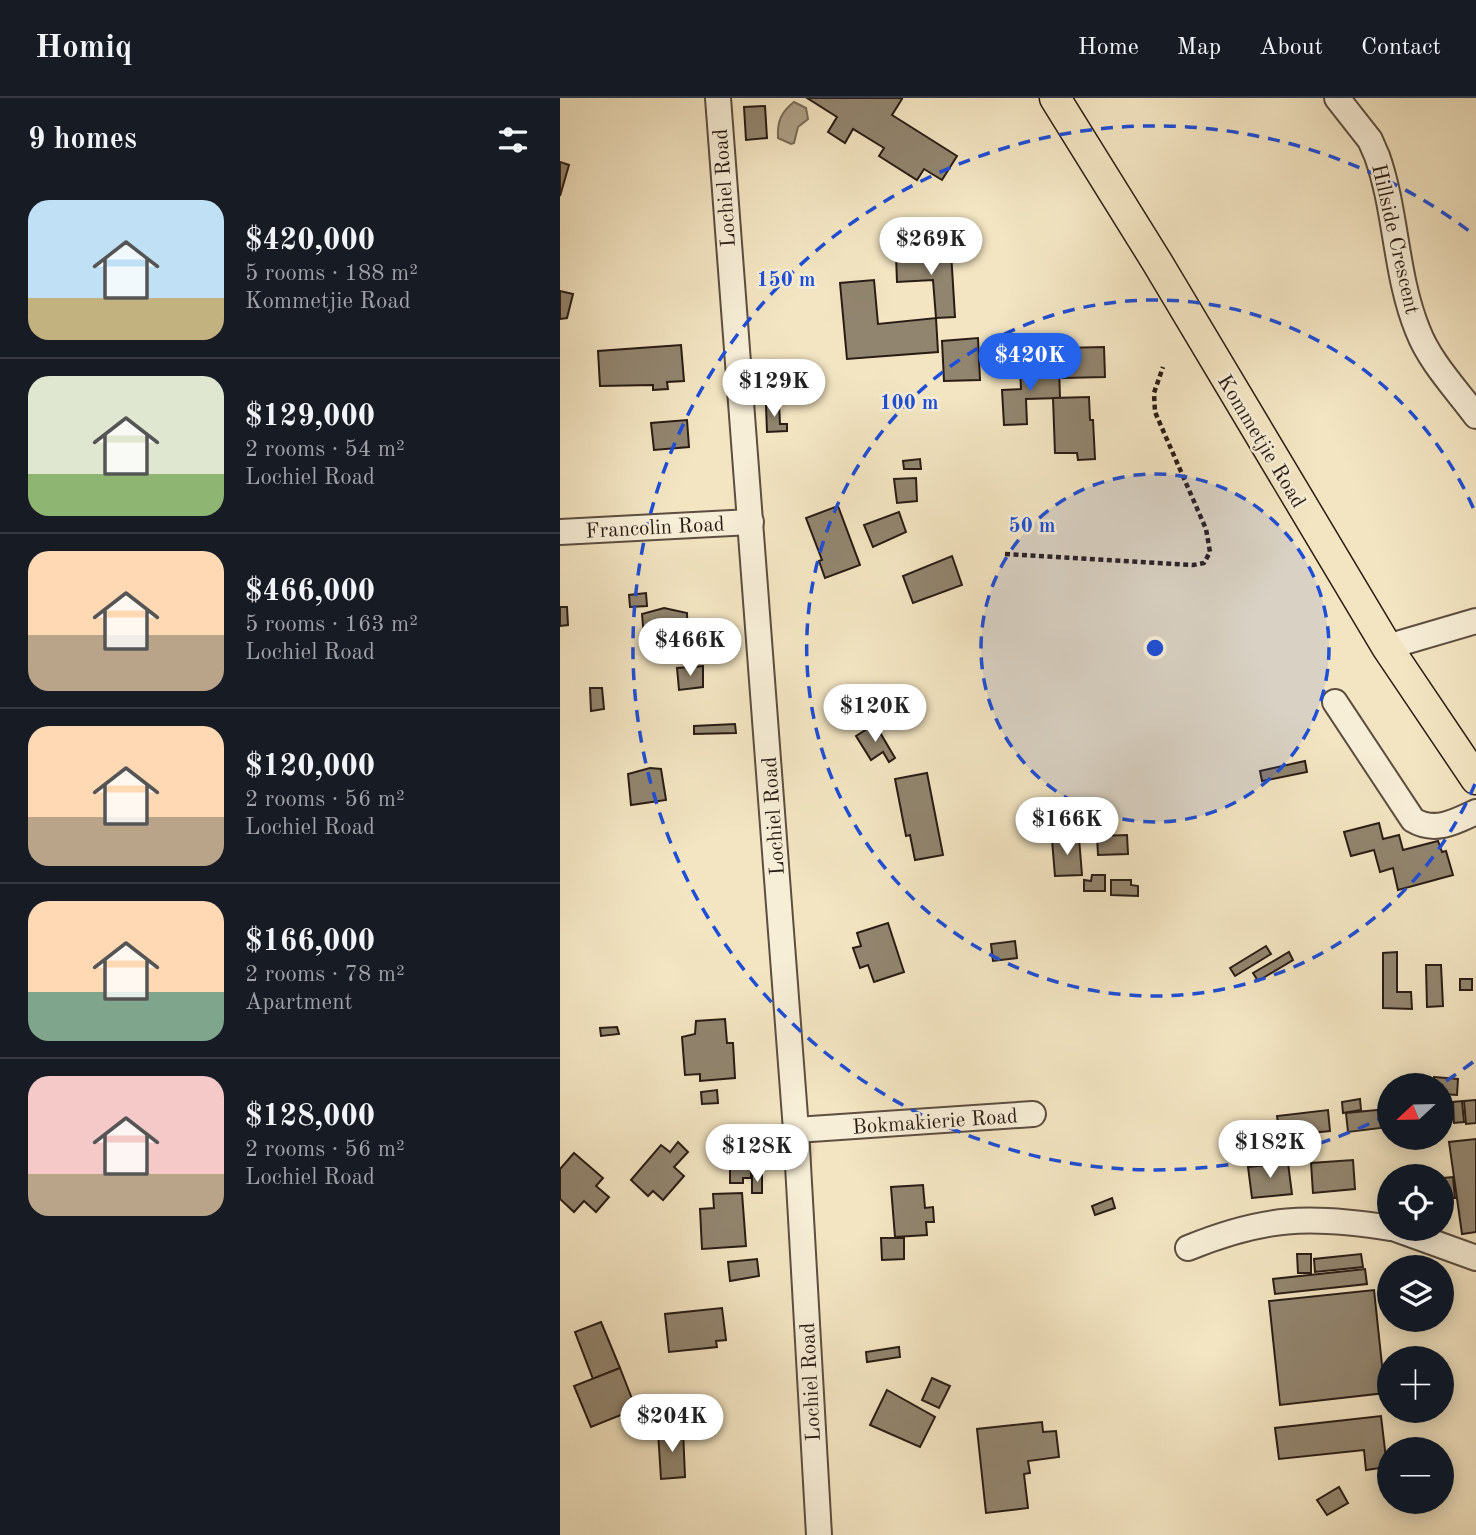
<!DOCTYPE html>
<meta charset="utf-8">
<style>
body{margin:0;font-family:"Old Standard TT",serif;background:#20242c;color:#f1f3f6;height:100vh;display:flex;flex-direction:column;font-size:26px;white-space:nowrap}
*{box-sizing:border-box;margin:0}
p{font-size:23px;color:#9ea1a6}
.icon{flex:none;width:38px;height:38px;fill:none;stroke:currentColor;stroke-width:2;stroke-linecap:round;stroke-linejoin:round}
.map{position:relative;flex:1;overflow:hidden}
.side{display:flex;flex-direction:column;background:#171b24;width:560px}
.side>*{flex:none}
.needle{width:46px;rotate:248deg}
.tools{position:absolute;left:817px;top:975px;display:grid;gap:14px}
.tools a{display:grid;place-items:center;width:77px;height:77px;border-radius:50%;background:#171b24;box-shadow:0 4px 18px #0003;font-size:35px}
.price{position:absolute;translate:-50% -60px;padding:0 16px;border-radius:24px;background:#fff;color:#222;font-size:23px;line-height:46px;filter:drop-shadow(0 2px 4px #0008)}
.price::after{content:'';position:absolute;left:50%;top:42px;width:21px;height:16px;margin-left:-10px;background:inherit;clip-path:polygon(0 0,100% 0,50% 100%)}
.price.selected{background:#2563eb;color:#fff}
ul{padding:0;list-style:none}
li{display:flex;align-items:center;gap:21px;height:175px;padding:0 28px}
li+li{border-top:2px solid #363941}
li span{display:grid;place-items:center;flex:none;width:196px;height:140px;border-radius:21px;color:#555}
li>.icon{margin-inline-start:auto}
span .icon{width:84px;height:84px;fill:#fffc;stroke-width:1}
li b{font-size:30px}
h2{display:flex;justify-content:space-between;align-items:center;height:84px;padding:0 28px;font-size:30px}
header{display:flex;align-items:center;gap:42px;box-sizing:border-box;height:98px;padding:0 35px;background:#171b24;border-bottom:2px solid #363941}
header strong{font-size:33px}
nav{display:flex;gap:38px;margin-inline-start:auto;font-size:24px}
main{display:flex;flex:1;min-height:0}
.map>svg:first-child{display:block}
.water{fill:#aea187;stroke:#796c59;stroke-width:2}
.building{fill:#92856f;stroke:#291c15;stroke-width:2}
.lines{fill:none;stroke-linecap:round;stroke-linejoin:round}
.minor-casing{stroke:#5c4e40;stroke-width:28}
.major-casing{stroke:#291c15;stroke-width:33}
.path{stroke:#291c15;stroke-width:4.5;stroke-dasharray:5 3.5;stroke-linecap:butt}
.minor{stroke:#f7eed7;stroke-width:24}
.major{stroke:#f3e5c2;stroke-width:30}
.ring{fill:none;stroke:#1d4ed8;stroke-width:3.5;stroke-dasharray:12 9}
.labels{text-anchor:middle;stroke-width:5;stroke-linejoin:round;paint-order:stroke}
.street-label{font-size:21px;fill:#291c15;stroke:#f7eed7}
.centre{fill:#1d4ed8;stroke:#f7eed7;stroke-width:3.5}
.ring-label{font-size:21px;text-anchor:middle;font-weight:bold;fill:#1d4ed8;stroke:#f7eed7;stroke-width:5;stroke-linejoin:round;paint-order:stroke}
</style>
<header>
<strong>Homiq</strong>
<nav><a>Home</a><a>Map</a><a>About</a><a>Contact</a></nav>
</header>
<main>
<section class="side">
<h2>9 homes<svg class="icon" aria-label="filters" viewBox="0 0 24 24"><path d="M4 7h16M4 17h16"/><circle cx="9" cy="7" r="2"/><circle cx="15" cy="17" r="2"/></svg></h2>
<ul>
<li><span style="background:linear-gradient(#bfe0f5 70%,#c2b280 0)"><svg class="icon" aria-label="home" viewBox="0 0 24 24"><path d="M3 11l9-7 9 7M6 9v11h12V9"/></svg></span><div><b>$420,000</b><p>5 rooms · 188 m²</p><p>Kommetjie Road</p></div></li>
<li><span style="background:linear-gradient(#dfe7d0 70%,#8fb573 0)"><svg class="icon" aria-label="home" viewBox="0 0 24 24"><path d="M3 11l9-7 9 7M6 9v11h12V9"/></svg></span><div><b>$129,000</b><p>2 rooms · 54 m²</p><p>Lochiel Road</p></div></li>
<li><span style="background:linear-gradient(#ffd9b3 60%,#b9a48a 0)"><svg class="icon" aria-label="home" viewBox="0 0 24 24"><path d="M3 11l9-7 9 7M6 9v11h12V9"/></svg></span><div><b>$466,000</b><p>5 rooms · 163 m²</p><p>Lochiel Road</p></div></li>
<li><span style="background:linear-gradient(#ffd9b3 65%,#b9a48a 0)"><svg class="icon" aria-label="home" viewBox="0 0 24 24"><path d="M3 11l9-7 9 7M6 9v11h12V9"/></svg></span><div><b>$120,000</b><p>2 rooms · 56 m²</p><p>Lochiel Road</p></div></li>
<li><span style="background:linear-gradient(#ffd9b3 65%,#7fa58c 0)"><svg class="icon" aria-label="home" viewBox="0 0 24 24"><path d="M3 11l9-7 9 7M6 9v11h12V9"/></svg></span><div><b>$166,000</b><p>2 rooms · 78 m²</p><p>Apartment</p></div></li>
<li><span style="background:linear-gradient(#f6c9c9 70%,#b9a48a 0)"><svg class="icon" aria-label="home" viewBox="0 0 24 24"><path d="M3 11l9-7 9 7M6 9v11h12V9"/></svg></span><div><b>$128,000</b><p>2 rooms · 56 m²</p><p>Lochiel Road</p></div></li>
</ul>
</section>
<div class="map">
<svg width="916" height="1437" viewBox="0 0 916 1437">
<rect width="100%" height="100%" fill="#f3e5c2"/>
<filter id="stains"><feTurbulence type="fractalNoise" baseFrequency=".00286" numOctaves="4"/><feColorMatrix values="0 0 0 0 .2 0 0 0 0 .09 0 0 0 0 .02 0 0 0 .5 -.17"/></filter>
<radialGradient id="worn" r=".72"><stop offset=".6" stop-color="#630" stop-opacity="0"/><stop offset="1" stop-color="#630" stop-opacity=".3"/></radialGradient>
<path class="water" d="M234,4l12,6 2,11 -10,8 -4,16 -3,1 -13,-6c-1,-16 3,-26 16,-36z"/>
<g class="building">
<path d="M247,0h93l2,1 -10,16 65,41 -15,24 -18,-11 -7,11 -38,-24 5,-8 -31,-19 -8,14 -17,-11 9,-15z"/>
<path d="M205,8l2,32 -21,2 -2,-33z"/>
<path d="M0,64l9,3 -9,31z"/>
<path d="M391,154l4,65 -19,1 -3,-38 -36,2 -1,-27z"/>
<path d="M314,182l4,44 58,-6 2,34 -91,7 -7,-76z"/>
<path d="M0,193l13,3 -6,24 -7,1z"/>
<path d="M418,240l2,42 -36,1 -2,-40z"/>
<path d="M121,247l3,36 -17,1 1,7 -15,1v-5l-53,1 -2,-35z"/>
<path d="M544,249l1,30 -43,1v-30z"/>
<path d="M499,269l1,31 -34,1 1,25 -23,1 -2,-35 19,-1 -1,-20z"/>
<path d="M529,299l1,23h3l2,39 -17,1 -1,-7h-22l-2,-55z"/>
<path d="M219,306l1,20h7v7l-20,1 -1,-27z"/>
<path d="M127,322l2,27 -35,3 -3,-27z"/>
<path d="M360,361l1,10h-17l-1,-8z"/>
<path d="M356,380l1,23 -20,2 -3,-24z"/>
<path d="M278,408l22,59 -35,13 -6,-17 3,-1 -16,-42z"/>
<path d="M339,414l7,20 -33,15 -9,-22z"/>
<path d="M392,458l10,29 -49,18 -10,-27z"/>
<path d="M86,495l1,13 -17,1 -1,-12z"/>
<path d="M0,509h7l1,18 -8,1z"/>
<path d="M104,510l23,5 1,32 -43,4 -3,-35z"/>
<path d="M143,568v21l-24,3 -2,-22z"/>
<path d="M30,590h12l2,21 -13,2z"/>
<path d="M175,626l1,9 -42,1v-8z"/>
<path d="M315,626l20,34 -6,4 -6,-10 -12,8 -15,-24z"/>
<path d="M745,663l2,11 -45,9 -2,-10z"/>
<path d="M90,670l11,1 5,31 -35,5 -3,-31z"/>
<path d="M367,675l16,82 -28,5 -5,-25 -4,1 -11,-57z"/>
<path d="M819,725l4,16 16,-4 4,15 35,-9 4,11 4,-1 7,24 -55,15 -5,-22 -13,4 -6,-22 -23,6 -7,-24z"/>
<path d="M567,737l1,19 -30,1 -1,-19z"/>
<path d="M519,740l3,37 -27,1 -3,-36z"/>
<path d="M532,777h13v16h-21v-11l7,1z"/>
<path d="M551,782h20v5l7,1v10l-27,-1z"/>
<path d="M328,825l16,49 -30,10 -6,-17 -8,3 -7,-20 8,-2 -4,-13z"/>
<path d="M455,843l2,17 -24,3 -2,-17z"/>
<path d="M706,848l5,8 -36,22 -5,-8z"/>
<path d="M729,854l4,8 -35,21 -5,-8z"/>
<path d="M837,854v40h14l1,17 -29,-1v-55z"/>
<path d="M866,867h15l2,41 -16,1z"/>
<rect x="900" y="881" width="12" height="11"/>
<path d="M165,921l2,24h6l2,35 -35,3v-7l-15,1 -3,-38 13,-3 1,-13z"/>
<path d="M57,929l2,7 -18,2 -1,-8z"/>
<path d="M874,979l24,2 -1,16 -15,-1v-9h-8z"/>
<path d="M157,992l1,13 -16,1 -1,-12z"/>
<path d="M800,1001l1,11 -18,3 -1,-11z"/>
<path d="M916,1002v23l-10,1 -2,-23z"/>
<path d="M902,1003l2,21 -10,1 -1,-21z"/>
<rect x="882" y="1005" width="8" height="22"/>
<path d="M827,1011l2,18 -41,5 -2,-19z"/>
<path d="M768,1012l2,21 -50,5 -3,-20z"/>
<path d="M916,1041v93l-14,2 -13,-92z"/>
<path d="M118,1044l10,10 -14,15 10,9 -21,24 -10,-9 -5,5 -17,-16 30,-35 9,7z"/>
<path d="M14,1055l29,25 -7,8 13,11 -13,15 -12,-11 -10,11 -14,-13v-30z"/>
<path d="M793,1062l2,29 -42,4 -2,-30z"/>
<path d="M728,1065l4,31 -40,4 -4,-31z"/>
<path d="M170,1069h21v11h-8v5h-13z"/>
<rect x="192" y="1077" width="10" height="18"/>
<path d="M893,1079l2,21h-11l-1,-20z"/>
<path d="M363,1087l2,23 8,-1 1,15h-8l1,13 -32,2 -4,-50z"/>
<path d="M182,1095l4,53 -44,3 -2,-40 14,-1 -1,-14z"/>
<path d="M552,1100l3,10 -20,7 -3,-9z"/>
<path d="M321,1140h23v21l-22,1z"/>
<path d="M737,1156h14v19h-13z"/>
<path d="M801,1156l2,13 -48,5 -1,-13z"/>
<path d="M197,1161l2,17 -29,5 -2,-19z"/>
<path d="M805,1171l2,15 -92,10 -2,-15z"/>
<path d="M814,1192l11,103 -105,12 -11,-104z"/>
<path d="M162,1210l4,32 -10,1 1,6 -48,5 -4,-38z"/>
<path d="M41,1224l19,46 -27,11 -18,-47z"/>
<path d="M339,1249l1,10 -33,5 -1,-10z"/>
<path d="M60,1270l16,41 -45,18 -17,-41z"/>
<path d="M372,1280l18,8 -11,22 -17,-8z"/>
<path d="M327,1292l48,27 -15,30 -50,-22z"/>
<path d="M821,1318l6,51 -21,3 -2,-20 -85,9 -4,-31z"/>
<path d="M482,1324l1,10 13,-1 3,26 -31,4 2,12 -6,1 4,34 -42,5 -9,-84z"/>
<path d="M123,1332l2,47 -24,2 -3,-48z"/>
<path d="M779,1389l9,16 -21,12 -10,-15z"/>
</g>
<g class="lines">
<g class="minor-casing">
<g id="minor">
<path d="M158,0l78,1032 23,405"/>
<path d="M777,0l33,42 7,16c20,57 18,119 41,175 12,31 38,58 58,85"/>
<path d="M0,434l191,-10"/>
<path d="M827,549l89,-26"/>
<path d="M775,604l78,118c22,13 42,2 63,-8"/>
<path d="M236,1032l237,-16"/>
<path d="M833,1130l83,30"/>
<path d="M628,1150c76,-31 121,-33 202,-20"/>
</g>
</g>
<g class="major-casing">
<path id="major" d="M495,0l102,164 230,385 89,132"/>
</g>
<path class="path" d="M445,456l188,11 11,-2 6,-11 -4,-23 -51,-117 -1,-19 9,-26"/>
<use href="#minor" class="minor"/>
<use href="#major" class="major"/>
</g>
<circle cx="595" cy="550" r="174" fill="#1d4ed8" fill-opacity=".12"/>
<g class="ring">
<circle cx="595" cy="550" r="174"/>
<path d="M915 686A348 348 0 1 1 915 414"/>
<path d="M913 964A522 522 0 0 1 883 985M828 1017A522 522 0 1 1 913 136"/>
</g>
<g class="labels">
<g class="street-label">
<text transform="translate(164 90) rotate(-94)" y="7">Lochiel Road</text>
<text transform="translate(836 141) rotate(77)" y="7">Hillside Crescent</text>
<text transform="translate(702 343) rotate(59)" y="7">Kommetjie Road</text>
<text transform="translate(95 429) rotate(-3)" y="7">Francolin Road</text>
<text transform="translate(213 718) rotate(-94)" y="7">Lochiel Road</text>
<text transform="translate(375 1023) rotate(-4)" y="7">Bokmakierie Road</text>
<text transform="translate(250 1284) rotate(-93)" y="7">Lochiel Road</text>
</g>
</g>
<circle cx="595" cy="550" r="10" class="centre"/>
<g class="ring-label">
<text x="226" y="188">150 m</text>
<text x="349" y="311">100 m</text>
<text x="472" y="434">50 m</text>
</g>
<rect width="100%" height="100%" filter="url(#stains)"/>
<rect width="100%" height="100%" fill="url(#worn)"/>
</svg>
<div class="tools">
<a><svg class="needle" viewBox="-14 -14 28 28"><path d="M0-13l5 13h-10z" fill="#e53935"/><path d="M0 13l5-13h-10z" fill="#9ea1a6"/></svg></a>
<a><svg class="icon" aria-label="locate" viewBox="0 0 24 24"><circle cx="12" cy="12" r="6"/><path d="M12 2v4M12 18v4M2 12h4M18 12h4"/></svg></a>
<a><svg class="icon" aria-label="layers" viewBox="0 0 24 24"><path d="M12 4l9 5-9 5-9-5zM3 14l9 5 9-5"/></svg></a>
<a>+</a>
<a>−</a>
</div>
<b class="price" style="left:371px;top:179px">$269K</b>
<b class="price selected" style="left:470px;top:295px">$420K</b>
<b class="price" style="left:214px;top:321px">$129K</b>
<b class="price" style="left:130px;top:580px">$466K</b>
<b class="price" style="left:315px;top:646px">$120K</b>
<b class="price" style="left:507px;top:759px">$166K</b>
<b class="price" style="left:710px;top:1082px">$182K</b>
<b class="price" style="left:197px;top:1086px">$128K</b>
<b class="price" style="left:112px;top:1356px">$204K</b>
</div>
</main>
